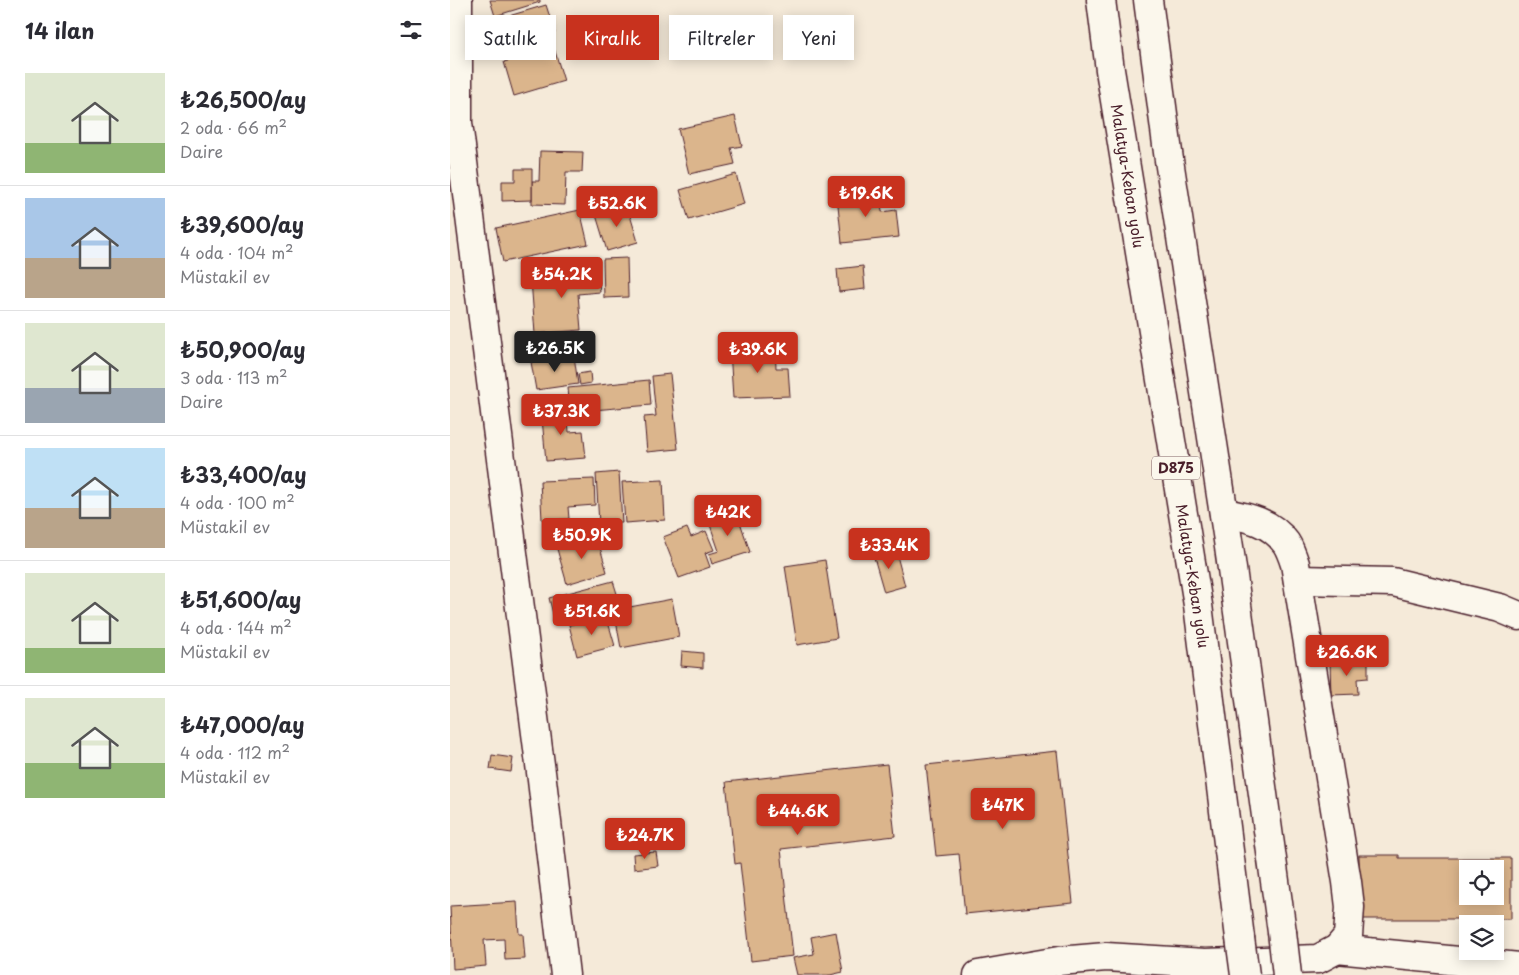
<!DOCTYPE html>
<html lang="tr">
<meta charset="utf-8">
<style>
body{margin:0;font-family:"Playpen Sans",sans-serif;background:#f2f2f3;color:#2b2b33;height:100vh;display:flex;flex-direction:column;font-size:19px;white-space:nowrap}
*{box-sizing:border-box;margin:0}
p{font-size:16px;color:#7c7c81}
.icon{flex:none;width:28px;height:28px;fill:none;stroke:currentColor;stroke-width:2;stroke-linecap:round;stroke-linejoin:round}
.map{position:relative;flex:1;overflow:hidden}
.panel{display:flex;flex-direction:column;background:#fff;width:450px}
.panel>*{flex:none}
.guide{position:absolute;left:15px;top:15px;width:475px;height:45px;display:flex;gap:10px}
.fabs{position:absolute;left:1009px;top:860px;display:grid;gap:10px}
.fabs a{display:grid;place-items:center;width:45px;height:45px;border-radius:0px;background:#fff;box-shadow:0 2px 12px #0003;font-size:25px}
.price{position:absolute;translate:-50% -42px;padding:0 11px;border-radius:5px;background:#c8321e;color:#fff;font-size:16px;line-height:32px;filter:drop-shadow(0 1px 2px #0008)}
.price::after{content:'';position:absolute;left:50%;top:30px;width:15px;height:11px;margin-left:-8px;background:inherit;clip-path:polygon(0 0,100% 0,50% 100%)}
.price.selected{background:#222;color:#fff}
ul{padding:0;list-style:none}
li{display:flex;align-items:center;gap:15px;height:125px;padding:0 25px}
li+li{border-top:1px solid #e1e1e2}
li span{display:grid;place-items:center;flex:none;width:140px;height:100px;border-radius:0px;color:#555}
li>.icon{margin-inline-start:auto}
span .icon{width:60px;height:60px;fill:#fffc;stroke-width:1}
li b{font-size:21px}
h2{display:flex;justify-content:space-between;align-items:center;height:60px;padding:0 25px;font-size:21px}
.chip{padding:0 18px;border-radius:0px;background:#fff;box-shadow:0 2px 12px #0003;font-size:18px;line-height:45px}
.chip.selected{background:#c8321e;color:#fff}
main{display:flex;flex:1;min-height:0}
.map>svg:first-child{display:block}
.building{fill:#dbb58c;stroke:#4a1f2b;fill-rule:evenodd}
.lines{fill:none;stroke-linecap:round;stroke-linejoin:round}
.minor-casing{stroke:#4a1f2b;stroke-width:31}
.highway-casing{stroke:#4a1f2b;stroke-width:31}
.minor{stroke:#fbf7ec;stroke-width:28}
.highway{stroke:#fbf7ec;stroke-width:28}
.highway-bridge-casing{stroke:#4a1f2b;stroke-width:31;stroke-linecap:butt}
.highway-bridge{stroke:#fbf7ec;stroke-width:28}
.labels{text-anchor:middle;stroke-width:4;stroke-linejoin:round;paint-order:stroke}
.shield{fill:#fbf7ec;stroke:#7f6065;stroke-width:1}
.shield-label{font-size:14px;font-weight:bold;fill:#4a1f2b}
.street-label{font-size:15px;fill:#4a1f2b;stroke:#fbf7ec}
</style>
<main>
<section class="panel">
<h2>14 ilan<svg class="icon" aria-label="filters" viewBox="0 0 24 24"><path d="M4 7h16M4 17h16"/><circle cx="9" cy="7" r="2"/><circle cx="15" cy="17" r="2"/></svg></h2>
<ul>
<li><span style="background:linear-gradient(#dfe7d0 70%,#8fb573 0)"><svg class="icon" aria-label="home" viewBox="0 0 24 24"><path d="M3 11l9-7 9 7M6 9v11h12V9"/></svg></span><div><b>₺26,500/ay</b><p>2 oda · 66 m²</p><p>Daire</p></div></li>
<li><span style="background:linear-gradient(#a9c7e8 60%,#b9a48a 0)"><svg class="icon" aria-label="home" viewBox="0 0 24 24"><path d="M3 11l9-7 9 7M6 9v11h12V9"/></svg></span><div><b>₺39,600/ay</b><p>4 oda · 104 m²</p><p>Müstakil ev</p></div></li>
<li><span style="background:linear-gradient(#dfe7d0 65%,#9aa5b1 0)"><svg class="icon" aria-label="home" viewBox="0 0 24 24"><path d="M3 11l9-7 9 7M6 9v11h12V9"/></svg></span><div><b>₺50,900/ay</b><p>3 oda · 113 m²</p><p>Daire</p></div></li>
<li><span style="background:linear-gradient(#bfe0f5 60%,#b9a48a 0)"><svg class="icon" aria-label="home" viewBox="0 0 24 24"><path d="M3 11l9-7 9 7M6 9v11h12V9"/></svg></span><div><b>₺33,400/ay</b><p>4 oda · 100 m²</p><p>Müstakil ev</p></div></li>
<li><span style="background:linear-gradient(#dfe7d0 75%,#8fb573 0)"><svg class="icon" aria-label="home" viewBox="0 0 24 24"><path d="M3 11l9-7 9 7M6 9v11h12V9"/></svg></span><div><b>₺51,600/ay</b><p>4 oda · 144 m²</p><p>Müstakil ev</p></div></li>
<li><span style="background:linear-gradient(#dfe7d0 65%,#8fb573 0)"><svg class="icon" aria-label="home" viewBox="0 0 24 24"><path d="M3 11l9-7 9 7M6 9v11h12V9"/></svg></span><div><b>₺47,000/ay</b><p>4 oda · 112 m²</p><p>Müstakil ev</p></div></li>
</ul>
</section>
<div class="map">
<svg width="1069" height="975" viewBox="0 0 1069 975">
<rect width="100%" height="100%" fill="#f5ead9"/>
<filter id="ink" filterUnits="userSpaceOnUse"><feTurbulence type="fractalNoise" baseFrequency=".02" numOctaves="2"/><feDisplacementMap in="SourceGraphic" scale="10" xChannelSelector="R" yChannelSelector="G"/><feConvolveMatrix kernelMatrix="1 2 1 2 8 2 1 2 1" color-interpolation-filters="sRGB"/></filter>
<g filter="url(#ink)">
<g class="building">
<path d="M40,0h50v2l-45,14z"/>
<path d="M96,5l9,28 -52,15 -8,-28z"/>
<path d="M104,48l10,33 -50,15 -10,-34z"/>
<path d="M285,116l7,30 -11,2 4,16 -46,10 -11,-45z"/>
<path d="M90,151l43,1 -1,20h-16l-1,33 -33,-1v-23h7z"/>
<path d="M65,169h17v31l-30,1v-20h13z"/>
<path d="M286,174l8,30 -55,16 -9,-30z"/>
<path d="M430,190l2,22 14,-2 3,27 -57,6 -5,-47z"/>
<path d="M177,205l11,37 -31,9 -11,-36z"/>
<path d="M130,210l8,34 -85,18 -7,-34z"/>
<path d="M177,258l1,39 -24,1 -1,-39z"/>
<path d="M147,264l3,28 -22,2 3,36 -46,4 -4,-55 42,-4 -1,-9z"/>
<path d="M413,266l2,23 -26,3 -2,-23z"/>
<path d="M325,347l1,21h12l2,28 -57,2 -3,-48z"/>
<path d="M124,356l4,28 -42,6 -5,-28z"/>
<path d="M140,372l1,11 -11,2 -2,-11z"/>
<path d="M220,374l8,75 -31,3 -3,-35 12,-1 -4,-40z"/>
<path d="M199,380l2,25 -81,7 -2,-24z"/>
<path d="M117,406l2,26 14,-1 3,27 -40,3 -5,-53z"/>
<path d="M169,472l3,51 -23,1 -3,-50z"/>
<path d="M144,479l1,26 -27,2 1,12 -27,1 -2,-39z"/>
<path d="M213,480l2,40 -40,3 -3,-41z"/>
<path d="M286,510l14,42 -38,12 -3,-10 10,-3 -11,-32z"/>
<path d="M237,528l4,9 15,-6 8,19 -9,3 5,14 -31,11 -16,-41z"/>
<path d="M147,537l10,35 -40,12 -10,-35z"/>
<path d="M445,548l10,38 -21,6 -11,-38z"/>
<path d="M375,560l12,78 -40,7 -12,-79z"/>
<path d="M163,581l6,19 -65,18 -5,-20z"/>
<path d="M222,599l7,38 -58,11 -7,-38z"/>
<path d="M156,615l9,31 -38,10 -8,-31z"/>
<path d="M232,651l21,2v15l-22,-2z"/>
<path d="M918,661v17l-11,1 1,15 -27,1 -1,-33z"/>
<path d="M607,751l16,152 -108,11 -6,-60 -23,2 -10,-91z"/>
<path d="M42,755l21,3 -2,14 -21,-3z"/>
<path d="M437,764l8,72 -114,13 12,107 -42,5 -11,-98 -5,1 -9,-82z"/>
<path d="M206,852l2,14 -24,3 -1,-15z"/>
<path d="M909,855h40v3h112v61h-152zM1018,869h27v27h-27z"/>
<path d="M67,902l2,32h4l2,25 -20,1 -1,-21 -20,1 2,26 -33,3 -3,-63z"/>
<path d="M386,932l7,40 -13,3h-33l-4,-17 21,-4 -3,-17z"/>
</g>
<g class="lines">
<g class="minor-casing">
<g id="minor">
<path d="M8,0v123l84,657 23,195"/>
<path d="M848,580l95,2 107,26 19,8"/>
<path d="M887,949l182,18"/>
<path d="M528,975l81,-14 47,-4 99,6 113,-4 19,-10 11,-13 2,-29 -3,-25 -52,-318c-2,-6 -5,-15 -9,-21 -15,-21 -38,-26 -62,-30"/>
</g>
</g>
<g class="highway-casing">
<g id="highway">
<path d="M651,0l9,70 88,535 42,333"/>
<path d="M698,0l21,160 60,387 53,385"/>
</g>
</g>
<use href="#minor" class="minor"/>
<use href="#highway" class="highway"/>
<g class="highway-bridge-casing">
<g id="highway-bridge">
<path d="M832,932l5,43"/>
<path d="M790,938l5,37"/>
</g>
</g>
<use href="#highway-bridge" class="highway-bridge"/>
</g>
</g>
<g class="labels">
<rect class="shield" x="702" y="456.5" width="48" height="23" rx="4"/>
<g class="shield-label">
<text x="726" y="473">D875</text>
</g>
<g class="street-label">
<text transform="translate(677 176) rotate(81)" y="5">Malatya-Keban yolu</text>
<text transform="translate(742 576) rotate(81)" y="5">Malatya-Keban yolu</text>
</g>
</g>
</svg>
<div class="fabs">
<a><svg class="icon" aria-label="locate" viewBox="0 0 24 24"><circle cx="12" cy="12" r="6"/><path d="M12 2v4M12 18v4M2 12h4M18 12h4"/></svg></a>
<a><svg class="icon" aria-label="layers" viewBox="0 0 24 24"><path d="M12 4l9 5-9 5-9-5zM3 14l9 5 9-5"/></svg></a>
</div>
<b class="price" style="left:416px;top:218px">₺19.6K</b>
<b class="price" style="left:167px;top:228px">₺52.6K</b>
<b class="price" style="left:112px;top:299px">₺54.2K</b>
<b class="price selected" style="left:105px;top:373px">₺26.5K</b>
<b class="price" style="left:308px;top:374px">₺39.6K</b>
<b class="price" style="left:111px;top:436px">₺37.3K</b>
<b class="price" style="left:278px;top:537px">₺42K</b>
<b class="price" style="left:132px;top:560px">₺50.9K</b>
<b class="price" style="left:439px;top:570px">₺33.4K</b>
<b class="price" style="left:142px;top:636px">₺51.6K</b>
<b class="price" style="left:897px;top:677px">₺26.6K</b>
<b class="price" style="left:553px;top:830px">₺47K</b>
<b class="price" style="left:348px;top:836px">₺44.6K</b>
<b class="price" style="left:195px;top:860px">₺24.7K</b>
<div class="guide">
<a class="chip">Satılık</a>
<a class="chip selected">Kiralık</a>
<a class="chip">Filtreler</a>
<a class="chip">Yeni</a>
</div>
</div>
</main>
